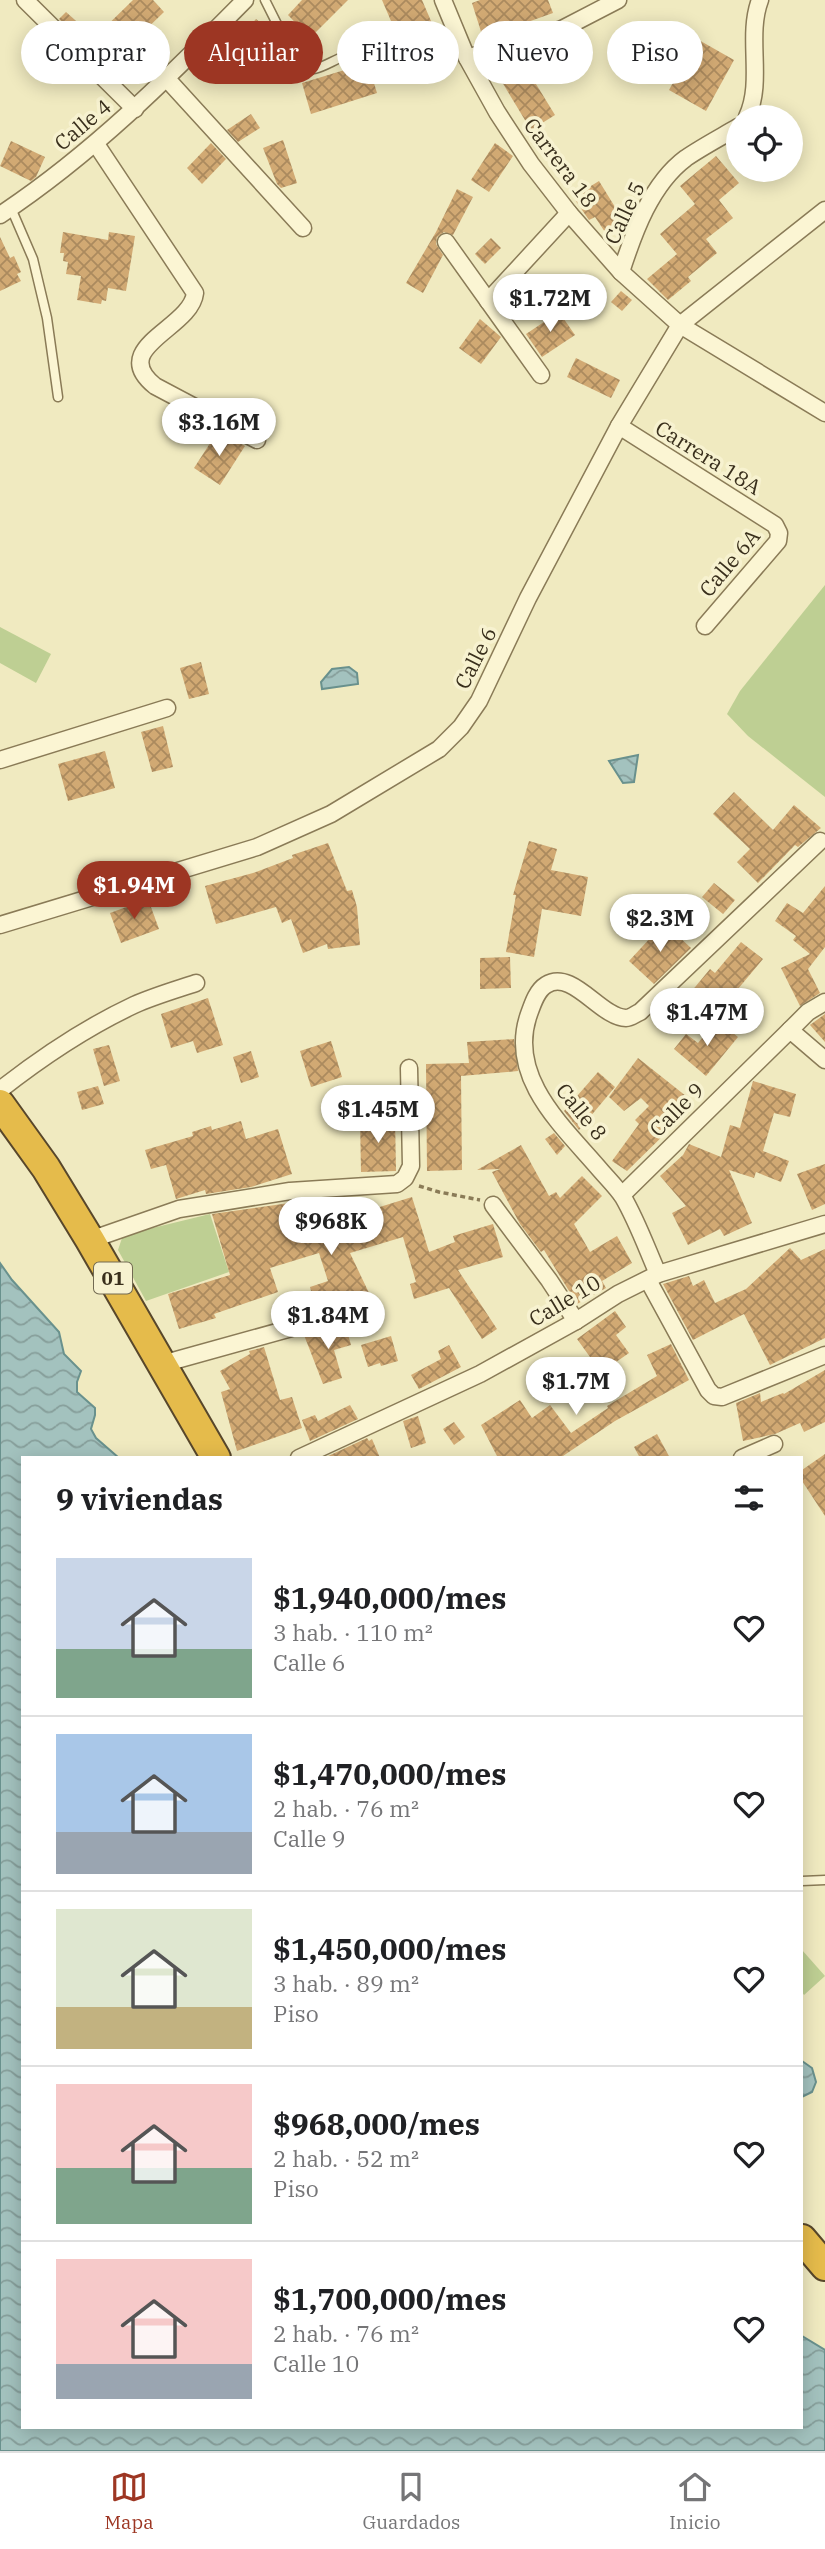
<!DOCTYPE html>
<html lang="es">
<meta charset="utf-8">
<style>
body{margin:0;font-family:"IBM Plex Serif",serif;background:#f6f6f6;color:#202124;height:100vh;display:flex;flex-direction:column;font-size:26px;white-space:nowrap}
*{box-sizing:border-box;margin:0}
p{font-size:23px;color:#757577}
.icon{flex:none;width:38px;height:38px;fill:none;stroke:currentColor;stroke-width:2;stroke-linecap:round;stroke-linejoin:round}
.map{position:relative;flex:1;overflow:hidden}
.sheet{position:absolute;left:21px;top:1456px;width:782px;height:973px;display:flex;flex-direction:column;background:#fff;border-radius:0px;box-shadow:0 4px 18px #0003}
.sheet>*{flex:none}
.top-card{position:absolute;left:21px;top:21px;width:784px;height:63px;display:flex;gap:14px}
.controls{position:absolute;left:726px;top:105px;display:grid;gap:14px}
.controls a{display:grid;place-items:center;width:77px;height:77px;border-radius:50%;background:#fff;box-shadow:0 4px 18px #0003;font-size:35px}
.price{position:absolute;translate:-50% -60px;padding:0 16px;border-radius:24px;background:#fff;color:#222;font-size:23px;line-height:46px;filter:drop-shadow(0 2px 4px #0008)}
.price::after{content:'';position:absolute;left:50%;top:42px;width:21px;height:16px;margin-left:-10px;background:inherit;clip-path:polygon(0 0,100% 0,50% 100%)}
.price.selected{background:#9d3623;color:#fff}
ul{padding:0;list-style:none}
li{display:flex;align-items:center;gap:21px;height:175px;padding:0 35px}
li+li{border-top:2px solid #e0e0e0}
li span{display:grid;place-items:center;flex:none;width:196px;height:140px;border-radius:0px;color:#555}
li>.icon{margin-inline-start:auto}
span .icon{width:84px;height:84px;fill:#fffc;stroke-width:1}
li b{font-size:30px}
h2{display:flex;justify-content:space-between;align-items:center;height:84px;padding:0 35px;font-size:30px}
.pill{padding:0 24px;border-radius:32px;background:#fff;box-shadow:0 4px 18px #0003;font-size:24px;line-height:63px}
.pill.selected{background:#9d3623;color:#fff}
.menu{display:flex;justify-content:space-around;align-items:center;height:98px;border-top:2px solid #e0e0e0;background:#fff;font-size:19px;color:#757577}
.menu a{display:grid;justify-items:center;gap:4px}
.menu .selected{color:#9d3623}
.map>svg:first-child{display:block}
.grass{fill:#becf93}
.water{fill:url(#water-waves);stroke:#69918d;stroke-width:2}
.building{fill:url(#building-cross-hatch)}
.lines{fill:none;stroke-linecap:round;stroke-linejoin:round}
.lane-casing{stroke:#8a7b57;stroke-width:11}
.street-casing{stroke:#8a7b57;stroke-width:19}
.highway-casing{stroke:#58472b;stroke-width:32}
.path{stroke:#8a7b57;stroke-width:3.5;stroke-dasharray:5 3.5;stroke-linecap:butt}
.lane{stroke:#fbf5d3;stroke-width:8}
.street{stroke:#fbf5d3;stroke-width:16}
.highway{stroke:#e5bb4b;stroke-width:28}
.labels{text-anchor:middle;stroke-width:7;stroke-linejoin:round;paint-order:stroke}
.shield{fill:#f7f2d0;stroke:#726a52;stroke-width:2}
.shield-label{font-size:19px;font-weight:bold;fill:#392f1c}
.street-label{font-size:21px;fill:#392f1c;stroke:#f7f2d0}
</style>
<div class="map">
<svg width="825" height="2451" viewBox="0 0 825 2451">
<defs>
<pattern id="water-waves" width="16" height="10" patternUnits="userSpaceOnUse" patternTransform="scale(1.75)"><rect width="16" height="10" fill="#a3c2be"/><path d="M0 5q4-4 8 0t8 0" fill="none" stroke="#869e9a"/></pattern>
<pattern id="building-cross-hatch" width="8" height="8" patternUnits="userSpaceOnUse" patternTransform="scale(1.75)"><rect width="8" height="8" fill="#d1a973"/><path d="M0 0l8 8M0 8l8-8" fill="none" stroke="#ab8a5e"/></pattern>
</defs>
<rect width="100%" height="100%" fill="#f0eac0"/>
<g class="grass">
<path d="M825,585v212l-77,-61 -21,-22 13,-23z"/>
<path d="M0,627l51,27 -15,29 -36,-20z"/>
<path d="M210,1214l19,58 -83,29 -28,-51 4,-12 6,-4z"/>
<path d="M802,1950l23,26 -21,19 -2,-3z"/>
</g>
<g class="water">
<path d="M349,667l8,6 1,11 -36,5 -1,-7 11,-13z"/>
<path d="M638,755l-4,27 -11,1 -14,-22z"/>
<path d="M0,1263l12,17 47,52 5,22 17,17 -4,11v10l18,16v7l-4,14 5,9 23,20h-96v969h779v-91l23,14v101h-825z"/>
<path d="M802,2061l10,7 4,14 -4,10 -10,5z"/>
</g>
<g class="building">
<path d="M133,0h20l11,12 -57,55 -20,-22z"/>
<path d="M302,0h46l-38,38 -22,-23z"/>
<path d="M382,0h40l15,35 -34,14z"/>
<path d="M480,0h68l5,13 -70,25 -11,-35z"/>
<path d="M66,12l10,9 -7,8 -10,-10z"/>
<path d="M256,19l16,13 -39,44 -15,-14z"/>
<path d="M370,37l4,19 -8,1 11,36 -66,21 -9,-31 49,-15 -5,-25z"/>
<path d="M697,39l37,21 -28,51 -37,-21z"/>
<path d="M520,58l35,57 -24,15 -35,-58z"/>
<path d="M251,114l9,14 -22,14 -11,-12z"/>
<path d="M283,140l14,43 -16,5 -4,-4 -14,-36z"/>
<path d="M11,141l34,16 -9,20 -5,4 -31,-15z"/>
<path d="M211,143l15,16 -24,25 -15,-16z"/>
<path d="M495,143l18,13 -24,36 -18,-12z"/>
<path d="M716,156l23,27 -20,17 14,18 -27,21 11,14 -29,24 3,4 -23,19 -21,-21 30,-25 -17,-20 35,-30 -15,-18z"/>
<path d="M599,181l24,39 -18,12 -10,-15 -6,3 -16,-23z"/>
<path d="M457,189l16,8 -20,38 -9,-3 -7,5 -1,7 7,11 -20,38 -17,-10 30,-51z"/>
<path d="M63,232l45,8 1,-8 26,4 -9,55 -18,-3 -2,13 -4,-1 -1,4 -24,-4 4,-24 -15,-2 2,-12 -5,-1 1,-8h-4z"/>
<path d="M0,237l10,21 4,-2 7,16 -4,2 4,7 -21,10z"/>
<path d="M491,238l10,10 -16,16 -10,-10z"/>
<path d="M621,291l11,9 -10,11 -11,-9z"/>
<path d="M559,312l16,23 -33,22 -16,-23z"/>
<path d="M480,319l21,18 -20,27 -22,-16z"/>
<path d="M576,358l44,22 -9,18 -44,-21z"/>
<path d="M218,431l27,15 -25,39 -26,-17z"/>
<path d="M201,662l8,32 -20,5 -9,-31z"/>
<path d="M163,726l10,41 -21,5 -11,-40z"/>
<path d="M105,751l10,37 -47,13 -10,-37z"/>
<path d="M734,792l39,38 21,-25 27,23 -23,19 -3,-2 -37,38 -21,-21 13,-13 -37,-35z"/>
<path d="M529,841l28,8 -6,21 37,7 -7,39 -39,-7 -8,48 -28,-5 10,-57h-3z"/>
<path d="M328,843l19,48 5,-1 5,17 3,38 -32,4 -1,-5 -24,9 -12,-34 -9,4 -6,-16 -60,17 -11,-38 48,-13 40,-15 -1,-3z"/>
<path d="M714,883l21,17 -12,14 -21,-17z"/>
<path d="M825,886v61l-17,22 12,24 -20,13 -19,-38 29,-14 -17,-14 3,-4 -21,-15 12,-18 16,10z"/>
<path d="M148,899l11,30 -38,14 -11,-30z"/>
<path d="M664,923l27,25 -37,36 -25,-23z"/>
<path d="M741,942l22,17 -46,55 -26,-22 19,-23 5,4z"/>
<path d="M510,957l1,31 -31,1v-31z"/>
<path d="M208,998l15,47 -26,8 -4,-12 -22,7 -10,-34z"/>
<path d="M825,1014v28l-15,-17z"/>
<path d="M717,1020l21,17 -32,39 -32,-27 12,-15 12,9z"/>
<path d="M514,1039l4,32 -57,5 1,94 -35,1 -1,-107 43,-1 -2,-21z"/>
<path d="M331,1041l11,36 -31,10 -11,-36z"/>
<path d="M109,1045l11,36 -16,5 -11,-37z"/>
<path d="M251,1051l8,26 -18,6 -8,-26z"/>
<path d="M638,1058l53,42 -19,27 -45,44 -15,-10 27,-37 -4,-4 14,-14 -8,-8 -17,13 -15,-14z"/>
<path d="M598,1072l17,15 -36,43 -15,-19z"/>
<path d="M753,1081l43,13 -6,23 -16,-4 -11,38 26,10 -8,21 -25,-10 -2,6 -25,-8 23,53 -28,13 -4,-7 -32,16 -16,-32 14,-7 -26,-30 23,-21 6,-11 32,13 9,-32 10,3z"/>
<path d="M98,1086l6,18 -22,6 -5,-18z"/>
<path d="M395,1117l1,54 -35,1 -1,-54z"/>
<path d="M241,1121l5,18 32,-10 14,45 -41,13 -45,7 -1,-4 -29,9 -10,-34 -15,4 -6,-19 48,-14 -1,-4 19,-6 1,4z"/>
<path d="M554,1133l11,13 -8,9 -12,-16z"/>
<path d="M521,1145l28,51 7,-4 4,6 22,-22 20,20 -28,28 16,28 27,-16 15,27 -30,18 4,7 -29,16 -33,-54 -3,2 -21,-28 -28,-52 8,-3 -23,1z"/>
<path d="M825,1164v40l-13,6 -15,-36z"/>
<path d="M412,1197l17,55 26,-10 -2,-6 40,-12 10,33 -45,13 39,59 -15,10 -33,-51 -35,11 -4,-15 6,-2 -13,-45 -53,16 19,40 -76,24 -6,-19 24,-7 -1,-4 18,-6 -9,-28 -49,15 8,24 -64,22 2,4 -37,11 -11,-35 62,-19 -18,-61 99,-14h20l3,9 32,-10 4,11z"/>
<path d="M790,1248l11,12 24,-11v89l-55,27 -26,-51 -51,26 -30,-56 26,-8 4,10 11,-6 11,23 31,-14z"/>
<path d="M615,1311l11,16 -10,8 13,18 -33,23 -11,-15 5,-4 -13,-18z"/>
<path d="M345,1324l6,21 -17,5 8,28 -19,6 -19,-49z"/>
<path d="M391,1336l7,25 -17,5 -1,-3 -12,4 -7,-22z"/>
<path d="M671,1344l18,36 -74,41 -55,37h-62l-17,-33 39,-25 12,18 18,-13 21,28 37,-25 -1,-2 50,-30 -10,-21z"/>
<path d="M449,1345l12,22 -42,22 -8,-14 30,-16 -3,-8z"/>
<path d="M264,1347l16,53 12,-3 10,31 -65,23 -16,-59 9,-3 -10,-18 30,-17 -1,-3z"/>
<path d="M825,1370v52l-21,10 -4,-9 -25,11 -32,7 -7,-38 24,-10 1,9 22,-9 1,1z"/>
<path d="M350,1405l8,14 -48,22 -8,-21 13,-5 3,6z"/>
<path d="M418,1416l8,27 -15,5 -8,-27z"/>
<path d="M454,1422l11,15 -11,8 -11,-16z"/>
<path d="M657,1434l13,24h-30l-6,-11z"/>
<path d="M367,1438l2,3 3,-2 8,19h-56z"/>
<path d="M825,1454v62l-23,-35v-11z"/>
</g>
<g class="lines">
<g class="lane-casing">
<g id="lane">
<path d="M265,0l33,66c14,9 28,-2 42,-8"/>
<path d="M11,208l22,51 14,59 11,79"/>
<path d="M802,1881l23,-1"/>
</g>
</g>
<g class="street-casing">
<g id="street">
<path d="M25,0l110,109"/>
<path d="M443,0l24,58 30,54 34,52 38,49 52,59 59,53 145,88"/>
<path d="M467,58l95,-29 56,-29"/>
<path d="M167,79l136,149"/>
<path d="M747,117c17,-36 -1,-80 13,-117"/>
<path d="M96,144l99,149c-4,36 -88,54 -40,93l102,54"/>
<path d="M0,215c92,-61 168,-137 245,-215"/>
<path d="M446,242l95,133"/>
<path d="M621,272c13,-40 30,-88 65,-114 16,-11 35,-21 52,-31"/>
<path d="M488,301l81,-88"/>
<path d="M619,426l156,99 4,8 -1,8 -73,85"/>
<path d="M0,760l167,-52"/>
<path d="M0,925l257,-78 74,-33 108,-65 22,-22 18,-26 49,-103 91,-172 61,-101 145,-115"/>
<path d="M790,1030l18,-18 17,-10"/>
<path d="M0,1090c42,-33 85,-62 134,-85 20,-9 41,-15 62,-22"/>
<path d="M622,1195l168,-165 35,30"/>
<path d="M493,1205l56,75 27,41"/>
<path d="M90,1240l89,-31 111,-18 107,-7 8,-6 6,-12 -2,-98"/>
<path d="M658,1274c-11,-25 -21,-53 -35,-77 -6,-9 -14,-17 -21,-25 -36,-43 -94,-92 -74,-155 4,-11 8,-26 18,-32 26,-17 55,33 80,33 5,0 9,-4 14,-6l180,-171"/>
<path d="M648,1280l60,110 6,6 8,1 103,-42"/>
<path d="M162,1364l198,-55"/>
<path d="M299,1458l181,-84 96,-53 42,-27 40,-20 167,-50"/>
<path d="M742,1458l32,-14"/>
</g>
</g>
<g class="highway-casing">
<g id="highway">
<path d="M0,1104l46,64 44,72 126,218"/>
<path d="M802,2239l23,27"/>
</g>
</g>
<path class="path" d="M419,1186l20,6 41,8"/>
<use href="#lane" class="lane"/>
<use href="#street" class="street"/>
<use href="#highway" class="highway"/>
</g>
<g class="labels">
<rect class="shield" x="94" y="1262.5" width="38" height="31" rx="5"/>
<g class="shield-label">
<text x="113" y="1285">01</text>
</g>
<g class="street-label">
<text transform="translate(83 125) rotate(-40)" y="7">Calle 4</text>
<text transform="translate(560 163) rotate(53)" y="7">Carrera 18</text>
<text transform="translate(625 213) rotate(-65)" y="7">Calle 5</text>
<text transform="translate(708 458) rotate(32)" y="7">Carrera 18A</text>
<text transform="translate(730 563) rotate(-50)" y="7">Calle 6A</text>
<text transform="translate(476 658) rotate(-63)" y="7">Calle 6</text>
<text transform="translate(677 1110) rotate(-45)" y="7">Calle 9</text>
<text transform="translate(581 1112) rotate(51)" y="7">Calle 8</text>
<text transform="translate(565 1301) rotate(-31)" y="7">Calle 10</text>
</g>
</g>
</svg>
<div class="controls">
<a><svg class="icon" aria-label="locate" viewBox="0 0 24 24"><circle cx="12" cy="12" r="6"/><path d="M12 2v4M12 18v4M2 12h4M18 12h4"/></svg></a>
</div>
<b class="price" style="left:550px;top:334px">$1.72M</b>
<b class="price" style="left:219px;top:458px">$3.16M</b>
<b class="price selected" style="left:134px;top:921px">$1.94M</b>
<b class="price" style="left:660px;top:954px">$2.3M</b>
<b class="price" style="left:707px;top:1048px">$1.47M</b>
<b class="price" style="left:378px;top:1145px">$1.45M</b>
<b class="price" style="left:331px;top:1257px">$968K</b>
<b class="price" style="left:328px;top:1351px">$1.84M</b>
<b class="price" style="left:576px;top:1417px">$1.7M</b>
<div class="top-card">
<a class="pill">Comprar</a>
<a class="pill selected">Alquilar</a>
<a class="pill">Filtros</a>
<a class="pill">Nuevo</a>
<a class="pill">Piso</a>
</div>
<section class="sheet">
<h2>9 viviendas<svg class="icon" aria-label="filters" viewBox="0 0 24 24"><path d="M4 7h16M4 17h16"/><circle cx="9" cy="7" r="2"/><circle cx="15" cy="17" r="2"/></svg></h2>
<ul>
<li><span style="background:linear-gradient(#c9d6e8 65%,#7fa58c 0)"><svg class="icon" aria-label="home" viewBox="0 0 24 24"><path d="M3 11l9-7 9 7M6 9v11h12V9"/></svg></span><div><b>$1,940,000/mes</b><p>3 hab. · 110 m²</p><p>Calle 6</p></div><svg class="icon" aria-label="heart" viewBox="0 0 24 24"><path d="M12 20l-8-8c-3-5 5-10 8-4 3-6 11-1 8 4z"/></svg></li>
<li><span style="background:linear-gradient(#a9c7e8 70%,#9aa5b1 0)"><svg class="icon" aria-label="home" viewBox="0 0 24 24"><path d="M3 11l9-7 9 7M6 9v11h12V9"/></svg></span><div><b>$1,470,000/mes</b><p>2 hab. · 76 m²</p><p>Calle 9</p></div><svg class="icon" aria-label="heart" viewBox="0 0 24 24"><path d="M12 20l-8-8c-3-5 5-10 8-4 3-6 11-1 8 4z"/></svg></li>
<li><span style="background:linear-gradient(#dfe7d0 70%,#c2b280 0)"><svg class="icon" aria-label="home" viewBox="0 0 24 24"><path d="M3 11l9-7 9 7M6 9v11h12V9"/></svg></span><div><b>$1,450,000/mes</b><p>3 hab. · 89 m²</p><p>Piso</p></div><svg class="icon" aria-label="heart" viewBox="0 0 24 24"><path d="M12 20l-8-8c-3-5 5-10 8-4 3-6 11-1 8 4z"/></svg></li>
<li><span style="background:linear-gradient(#f6c9c9 60%,#7fa58c 0)"><svg class="icon" aria-label="home" viewBox="0 0 24 24"><path d="M3 11l9-7 9 7M6 9v11h12V9"/></svg></span><div><b>$968,000/mes</b><p>2 hab. · 52 m²</p><p>Piso</p></div><svg class="icon" aria-label="heart" viewBox="0 0 24 24"><path d="M12 20l-8-8c-3-5 5-10 8-4 3-6 11-1 8 4z"/></svg></li>
<li><span style="background:linear-gradient(#f6c9c9 75%,#9aa5b1 0)"><svg class="icon" aria-label="home" viewBox="0 0 24 24"><path d="M3 11l9-7 9 7M6 9v11h12V9"/></svg></span><div><b>$1,700,000/mes</b><p>2 hab. · 76 m²</p><p>Calle 10</p></div><svg class="icon" aria-label="heart" viewBox="0 0 24 24"><path d="M12 20l-8-8c-3-5 5-10 8-4 3-6 11-1 8 4z"/></svg></li>
</ul>
</section>
</div>
<nav class="menu">
<a class="selected"><svg class="icon" aria-label="map" viewBox="0 0 24 24"><path d="M3 6l6-2 6 2 6-2v14l-6 2-6-2-6 2zM9 4v14M15 6v14"/></svg>Mapa</a>
<a><svg class="icon" aria-label="saved" viewBox="0 0 24 24"><path d="M7 4h10v16l-5-4-5 4z"/></svg>Guardados</a>
<a><svg class="icon" aria-label="home" viewBox="0 0 24 24"><path d="M3 11l9-7 9 7M6 9v11h12V9"/></svg>Inicio</a>
</nav>
